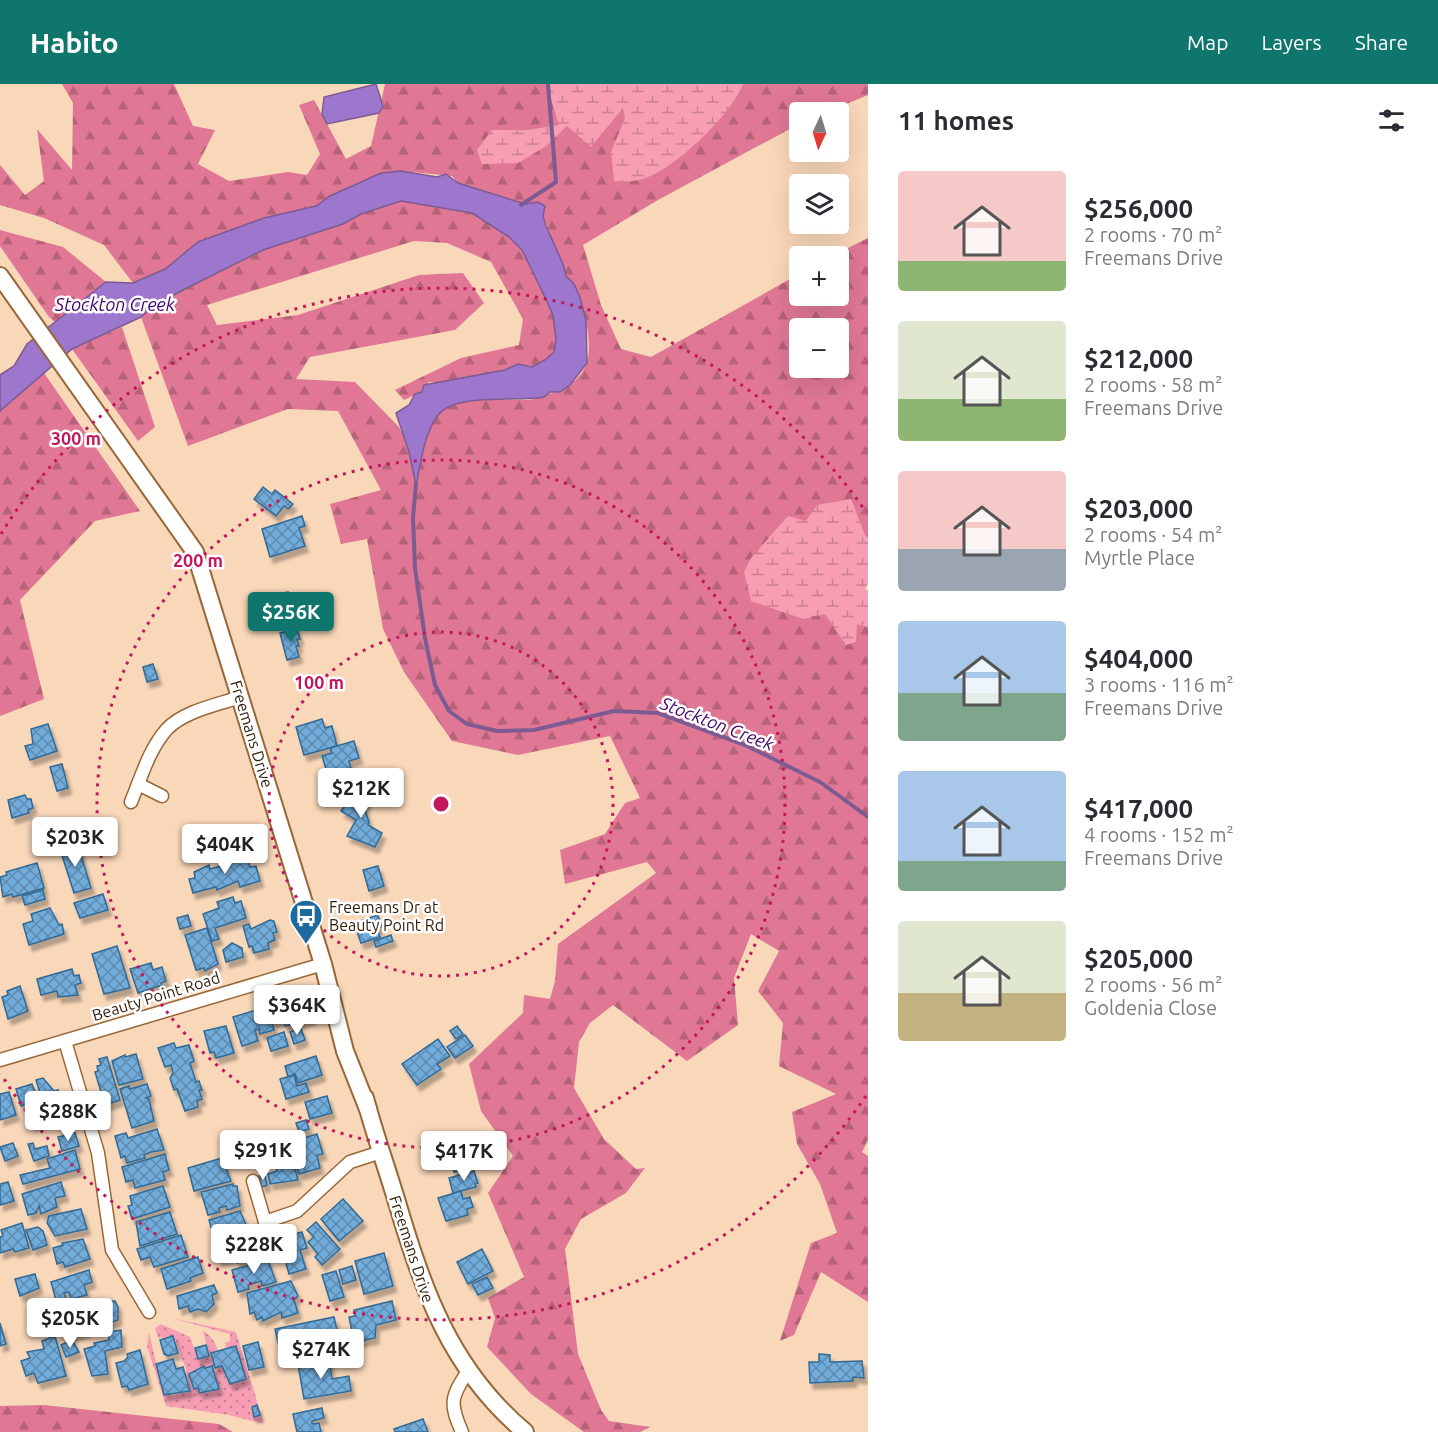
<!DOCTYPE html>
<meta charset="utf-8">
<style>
body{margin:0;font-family:Ubuntu,sans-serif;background:#f2f2f3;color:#2b2b33;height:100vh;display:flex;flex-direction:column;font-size:22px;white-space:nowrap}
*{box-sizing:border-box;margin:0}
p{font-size:20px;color:#7c7c81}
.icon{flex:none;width:33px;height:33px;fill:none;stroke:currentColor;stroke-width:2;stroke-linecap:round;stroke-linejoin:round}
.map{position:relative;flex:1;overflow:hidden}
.sheet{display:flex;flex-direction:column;background:#fff;width:570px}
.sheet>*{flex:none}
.needle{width:39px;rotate:184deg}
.fabs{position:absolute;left:789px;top:18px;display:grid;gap:12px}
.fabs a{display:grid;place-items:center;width:60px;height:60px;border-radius:6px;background:#fff;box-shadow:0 6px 24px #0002;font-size:30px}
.price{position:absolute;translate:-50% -51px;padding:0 14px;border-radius:6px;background:#fff;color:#222;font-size:20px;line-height:39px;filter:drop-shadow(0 2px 3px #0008)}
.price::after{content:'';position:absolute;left:50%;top:36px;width:18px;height:14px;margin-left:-9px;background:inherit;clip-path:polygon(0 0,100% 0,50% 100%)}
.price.active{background:#0f766e;color:#fff}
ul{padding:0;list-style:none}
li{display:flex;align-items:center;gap:18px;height:150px;padding:0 30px}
li span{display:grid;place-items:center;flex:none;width:168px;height:120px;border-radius:6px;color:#555}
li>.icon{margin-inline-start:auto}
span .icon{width:72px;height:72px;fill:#fffc;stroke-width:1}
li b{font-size:26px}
h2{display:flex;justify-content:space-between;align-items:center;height:72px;padding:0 30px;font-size:26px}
header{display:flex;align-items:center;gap:36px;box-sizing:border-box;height:84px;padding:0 30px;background:#0f766e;color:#fff}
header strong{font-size:28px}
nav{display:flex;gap:33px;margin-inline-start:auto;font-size:21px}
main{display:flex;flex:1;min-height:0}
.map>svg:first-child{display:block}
.grass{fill:url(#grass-dots)}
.forest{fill:url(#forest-firs);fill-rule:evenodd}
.wetland{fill:url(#wetland-marsh)}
.water{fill:#9d76ce;stroke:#7d5b92;stroke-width:1.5}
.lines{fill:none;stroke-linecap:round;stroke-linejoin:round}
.stream{stroke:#7d5b92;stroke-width:4}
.building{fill:url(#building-cross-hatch);stroke:#306a95;stroke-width:1.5;filter:url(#shadow)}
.minor-casing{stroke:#996736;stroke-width:15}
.secondary-casing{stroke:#996736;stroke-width:20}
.minor{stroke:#fff;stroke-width:12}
.secondary{stroke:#fff;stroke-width:16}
.ring{fill:none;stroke:#c2185b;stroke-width:3;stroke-dasharray:3 6}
.labels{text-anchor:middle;stroke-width:5;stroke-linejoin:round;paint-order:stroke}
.street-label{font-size:16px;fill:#311c07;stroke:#fff}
.poi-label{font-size:16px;fill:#311c07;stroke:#fff;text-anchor:start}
.water-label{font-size:18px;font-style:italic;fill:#41006f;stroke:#fff}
.centre{fill:#c2185b;stroke:#fff;stroke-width:3}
.ring-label{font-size:18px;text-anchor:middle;font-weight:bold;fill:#c2185b;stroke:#fff;stroke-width:5;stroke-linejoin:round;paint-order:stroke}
</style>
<header>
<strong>Habito</strong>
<nav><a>Map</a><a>Layers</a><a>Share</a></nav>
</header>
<main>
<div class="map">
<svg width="868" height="1348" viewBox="0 0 868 1348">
<defs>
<pattern id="grass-dots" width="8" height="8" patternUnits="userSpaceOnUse" patternTransform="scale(1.5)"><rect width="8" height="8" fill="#f79eb5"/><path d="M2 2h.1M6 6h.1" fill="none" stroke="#c98091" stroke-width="1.8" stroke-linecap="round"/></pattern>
<pattern id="forest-firs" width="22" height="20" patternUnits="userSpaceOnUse" patternTransform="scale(1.5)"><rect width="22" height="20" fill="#e07895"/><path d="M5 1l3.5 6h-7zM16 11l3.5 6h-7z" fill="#b66278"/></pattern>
<pattern id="wetland-marsh" width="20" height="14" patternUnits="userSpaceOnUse" patternTransform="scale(1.5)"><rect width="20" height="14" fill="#f79eb5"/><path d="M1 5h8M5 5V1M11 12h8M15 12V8" fill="none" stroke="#c98091"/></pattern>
<pattern id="building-cross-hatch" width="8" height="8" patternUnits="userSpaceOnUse" patternTransform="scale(1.5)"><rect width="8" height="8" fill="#71acdb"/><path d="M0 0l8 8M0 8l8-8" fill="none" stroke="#5d8bb0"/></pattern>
<filter id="shadow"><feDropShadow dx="3.5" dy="6" stdDeviation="1.5" flood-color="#0004"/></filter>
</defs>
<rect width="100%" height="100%" fill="#f9d7b9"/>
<path class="grass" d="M171,1234l65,14 28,92 -35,-9 -63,-9 -19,-60 2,-13 15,62 6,-2 1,3 19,-5 -4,-22 -12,-32 -16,1 -3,-10 6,-4 29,13 8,22 11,-4 -6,-24c15,7 19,33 24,49l3,4 16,-5 -10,-33 -10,2 -1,-5 5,-2v-7z"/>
<g class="forest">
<path d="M62,0h112l19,42 22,4 -17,34 31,17 59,-9 19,3 13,-21 -21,-49 15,-5 32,59 25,-13 14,-62h483v11l-41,17h-27l-1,12 -141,76 -75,45 18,60 20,44 30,8 148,-83 1,22h38v-40h-6l36,-18v300l-3,-2 -14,-36 -26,114 43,13v513l-6,12 6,4v146l-47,-30 -27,63 -14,6 31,-98 26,-10 -17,-49 -23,-40 -5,-32 44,-18 -57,-28 4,-43 -25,-32 21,-40 -28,-17 -17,44 4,47 -51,36 -74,-56 -23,18 -11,19 -5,46 30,51 32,30 9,-1 -19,25 -45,26 -16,30 13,105 23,56 8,11 41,6 -10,5h-56l-53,-38 -44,-47 8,-29 -7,-20 36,-21 -36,-84 25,-37 -32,-45 -12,-47 54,-51 1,-18 26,4 5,-18 3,-37 98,-71 -9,-11 -82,22 -5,-34 45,-16 20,-31 15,-5 -30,-62 -92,19 -66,-14 -48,-69 -21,-43 -16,-90 -26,5 -11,-40 51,-14 -43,-79 -50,-2 -100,37 -47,-129 11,-10 31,-17 80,-40 80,-26 18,-10 40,-13 71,12 37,24 13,13 31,65 3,25 -2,11 -9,9 -13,7 -14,-3 -13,6 -65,13 -11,-1 -7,10 -18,8 -9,-10 66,-32 58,-13 4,-26 -32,-57 -44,-19 -33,-2 -207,64 10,20 81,-10 121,-40 44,-2 21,30 -29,27 -145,27 -14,22 59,3 44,45 7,13 10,43c5,-21 8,-53 23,-70 17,-18 64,-12 86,-13 13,0 23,-8 35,-8 10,-7 21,-15 26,-27 9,-21 -4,-73 -20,-89l-28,-74 -13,2 -67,-21 -6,-7 -51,-5 -20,2 -51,23 -14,10 -52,12 -66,24 -33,27 -32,14 -29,-38 -60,-27 -44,-13v-40l25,30 19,-14 -7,-52 35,41 1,-67zM800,244h38v40h-38z"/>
<path d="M0,146l63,17 43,35 -50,41 -7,-6 -49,-71z"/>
<path d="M122,243l33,100 -17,14 -66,-92z"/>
<path d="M44,289l96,138 -45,10 -75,79 24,99 -44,17v-305z"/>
<path d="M44,1321l175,19 14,8h-233v-26z"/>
</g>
<g class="wetland">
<path d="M546,0h197c-11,30 -73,91 -105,96 -8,2 -16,1 -24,1l-3,-29 14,-34 -2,-10 -32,39 -24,-21 -21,20 -28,17 -36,1 -5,-14 15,-20h36l31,-5z"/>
<path d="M851,415l14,37 3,2v45l-3,6 3,2v36l-11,-3 -1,18 -10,3 -21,-31 -22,5 -52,-18 -7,-29 7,-14 37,-42 18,5 11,-16z"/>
</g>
<g class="water">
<path d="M376,0l7,22 -4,7 -52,11 -5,-10 2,-17z"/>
<path d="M401,87l36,6 9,-3 12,9 67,21 13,-2 7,4 -2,10 3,10 17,38 3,12 8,8 6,13 6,23 1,43 -17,22 -10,7h-10l-6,5c-26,5 -88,-4 -105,17 -15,18 -18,49 -23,71l-7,-33 -13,-39 13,-8 6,-11 7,-2 2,-7 81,-15 13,-6 14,3 13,-7 9,-8 2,-12 -3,-25 -12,-26 -19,-39 -13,-13 -37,-24 -71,-12 -40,13 -18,10 -80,26 -80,40 -31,17 -11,10 -69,32 -72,62v-36l14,-9 13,-22 79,-62 27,1 32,-14 33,-27 66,-24 52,-12 14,-10 51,-23z"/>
</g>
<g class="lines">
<g class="stream">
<path d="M521,121l35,-23 -8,-98"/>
<path d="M416,399l-3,35 2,50 10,70 10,47 14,26 18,13 30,7 37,-1 80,-19 44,2 87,32 75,37 48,35"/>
</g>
</g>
<g class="building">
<path d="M263,403l9,7 3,-4 18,14 -5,5 -4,-3 -8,10 -22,-17z"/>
<path d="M302,432l3,10 -6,2 6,18 -35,11 -8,-28z"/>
<path d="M288,508l6,23 -21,6 -3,-10 -8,2 -2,-7 -3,1 -2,-6z"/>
<path d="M317,511l4,15 -11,3 -4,-15z"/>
<path d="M299,516l4,15 -7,2 -4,-15z"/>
<path d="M297,544l3,11 -3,1 2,6h-3l3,11 -12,3 -7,-27z"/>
<path d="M153,580l5,15 -11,3 -4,-15z"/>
<path d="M322,635l3,9 7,-2 5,20 -33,9 -8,-28z"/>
<path d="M48,640l9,27 -27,9 -5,-14 8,-2 -2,-15z"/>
<path d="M354,657l5,17 -10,3 3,11 -23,7 -7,-23 10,-3 -2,-5z"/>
<path d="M62,680l6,24 -11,3 -7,-24z"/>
<path d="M340,701l3,8 -6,2 1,4h-14l-3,-8z"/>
<path d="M357,703l14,7 -7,13 5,15 -1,3 14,8 -7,14 -28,-11 9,-16 -15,-9z"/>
<path d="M25,711l2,4h4l2,9 -5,2 1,3 -17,5 -4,-18z"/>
<path d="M72,758l2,7 5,-1 12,40 -17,5 -15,-47z"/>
<path d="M245,771l5,12 6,-1 4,15 -20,6 -2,-6 -21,9 -1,-3 -23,6 -4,-14 6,-1 -1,-6 15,-7 1,4 21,-6 -1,-4z"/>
<path d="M37,779l7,25 -31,9 -1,-3 -9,3 -3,-20 7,-2 -1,-3z"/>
<path d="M378,782l6,20 -15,5 -6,-21z"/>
<path d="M43,806l2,9 -20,6 -3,-9z"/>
<path d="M103,810l5,16 -28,8 -6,-15z"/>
<path d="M233,813l2,6 6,-2 5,17 -31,10 4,11 -7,2 -9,-27 16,-6 -2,-6z"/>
<path d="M50,824l9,17 3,-1 2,10 -35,11 -6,-21 10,-3 -2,-7z"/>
<path d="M188,831l3,11 -11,3 -3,-11z"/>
<path d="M378,831l4,12 -5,1 3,9 -19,6 -7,-20z"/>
<path d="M270,836l4,1 3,11 -4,1 2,7 -7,3 1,6 -15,4 -2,-7 -3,1 -6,-21 6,-2 2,5z"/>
<path d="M207,844l11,36 -13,7 -1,-3 -8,2 -11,-35z"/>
<path d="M391,851l2,6 -17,6 -2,-6z"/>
<path d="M232,859l10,5 1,9 -17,5 -3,-12z"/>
<path d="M117,862l13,42 -26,6 -12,-40z"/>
<path d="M151,879l2,7 9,-3 4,14 -5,2 1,2 -24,8 -8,-24z"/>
<path d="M72,885l2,7 5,-1 2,8 -6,2 3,10 -20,2 -1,-6 -16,4 -4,-16z"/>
<path d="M20,902l8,25 -20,8 -6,-22 6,-2 -1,-4z"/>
<path d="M300,915l3,12 6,-2 3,10 -27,7 -7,-21z"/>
<path d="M277,920l5,16 -10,2 2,8 -14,4 -1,-5 -4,1 3,11 -16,5 -9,-29z"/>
<path d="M226,942l8,27 -18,5 -2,-6 -4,1 -6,-22z"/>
<path d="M457,942l6,8 -7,5 -6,-8z"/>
<path d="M301,944l4,12 -11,4 -4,-12z"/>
<path d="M284,948l4,14 -17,5 -4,-13z"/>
<path d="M465,951l8,11 -18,12 -8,-11z"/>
<path d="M438,955l12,17 -13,8 4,5 -24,16 -15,-21z"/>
<path d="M174,959l2,5 13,-3 5,16 -4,2 6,19 3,-1 3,9h-3l3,9 -5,2 1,6 -13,4 -8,-22 -3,1 -4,-12 3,-5 -2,-8 -6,2 -7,-19z"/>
<path d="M136,970l7,25 -24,6 -7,-24 13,-6v2z"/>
<path d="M316,972l6,19 -24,8 -3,-9 -7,3 -3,-11z"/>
<path d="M107,973l13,43 -15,5 -10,-33 3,-1 -1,-5 4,-1 -2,-6z"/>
<path d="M294,991l3,11 9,-3 3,9 -23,7 -6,-20z"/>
<path d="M43,994l11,13 4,-1 7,23 -17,5 -12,-38z"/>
<path d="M32,1000l14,36 -14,5 -6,-21 -5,2 -5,-17z"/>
<path d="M147,1000l4,12 -5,2 3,1 5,22 -22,7 -12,-39 9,-3 1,3z"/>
<path d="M9,1008l7,23 -16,5v-26z"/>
<path d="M327,1012l5,17 -22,6 -5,-17z"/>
<path d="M306,1036l3,9 -10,3 -3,-9z"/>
<path d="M157,1045l7,21 -13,2 -7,3 1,3 -18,5 -2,-7 -4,2 -6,-22 11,-3 2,5z"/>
<path d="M75,1049l4,13 -17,5 -4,-14z"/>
<path d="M317,1050l6,20 -6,1 3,13 -21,6 -9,-32z"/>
<path d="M288,1058l10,38 -28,4 -2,-10 9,-3 -4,-15 -5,-1 -2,-7z"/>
<path d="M13,1059l5,13 -13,5 -5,-14z"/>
<path d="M33,1059l2,6 12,-3 2,10 -15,5 -6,-17z"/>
<path d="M75,1066l5,19 -57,15 -3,-9 30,-7 -3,-9z"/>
<path d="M165,1070l4,16 -6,2 2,8 -30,8 -2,-8 -7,2 -4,-15z"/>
<path d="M222,1074l9,23 -37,10 -6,-23z"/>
<path d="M460,1075l3,10 -9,3 -3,-11z"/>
<path d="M474,1087l4,12 -3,1 1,3 -23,6 -4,-15z"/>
<path d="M265,1091l2,10 -5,2 -3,-11z"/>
<path d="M8,1098l6,19 -14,4v-21z"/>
<path d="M61,1098l4,14 -10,2 2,9 -16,7 -2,-8 -3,7 -8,2 -6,-21z"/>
<path d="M233,1100v2h4l3,20 -13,4 -1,-4 -7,2 1,4 -12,3 -7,-23z"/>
<path d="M163,1102l7,21 -38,12 -4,-13 4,-1 -2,-9z"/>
<path d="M461,1107l2,8 7,-2 3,10 -6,2 1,6 -22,6 -8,-23z"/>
<path d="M343,1115l20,22 -24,20 -18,-22z"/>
<path d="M81,1125l6,20 -32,7 -8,-13 2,-7z"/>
<path d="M240,1127l8,18 -25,5 1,5 -9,2 -6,-21z"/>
<path d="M170,1128l7,22 -37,12 -4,-24z"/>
<path d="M316,1138l24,27 -18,16 -7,-8 3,-3 -10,-12 6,-5 -7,-7z"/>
<path d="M22,1139l7,25 -14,4 -2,-3 -13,4v-16l3,-1 -2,-6z"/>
<path d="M38,1143l5,4 4,14 -14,5 -7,-20z"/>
<path d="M302,1148l5,16 -7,2 6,19 -17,5 -10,-36z"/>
<path d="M181,1151l7,22 -34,10 -4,-10 -9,3 -4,-11z"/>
<path d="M247,1152l5,23 -15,4 -2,-7 -16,4 -5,-14z"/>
<path d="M83,1155l7,20 -25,8 -2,-5 -6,2 -4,-16 10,-3 -1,-2z"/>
<path d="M482,1165l11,22 -25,13 -11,-22z"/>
<path d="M384,1169l9,33 -29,8 -9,-33z"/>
<path d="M198,1173l5,16 -13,5 1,3 -24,8 -6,-20z"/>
<path d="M268,1176l8,22 -14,4 -1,-5 -13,4 1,4 -11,3 -6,-22z"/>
<path d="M352,1182l4,14 -13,4 -4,-14z"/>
<path d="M89,1186l3,12 -8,3 3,10 -16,4 -2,-7 -5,1 2,6 -3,2 -7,-1 -5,-18z"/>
<path d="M336,1187l8,26 -14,4 -8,-26z"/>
<path d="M35,1190l4,14 -19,8 -5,-17z"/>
<path d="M487,1193l6,11 -15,7 -6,-11z"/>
<path d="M291,1197l7,15 -4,4 4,13 -16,5 -1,-6 -18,9 -1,-4 -5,3 -3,-8 -4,2 -3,-21z"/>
<path d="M214,1201l3,8 -5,2 2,9 -8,8 -8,-3 -8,3 -2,-6 -9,3 -2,-13z"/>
<path d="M108,1217h7l3,6v13l-19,6 -2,-4 -13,4 3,5 -22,7 -2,-6 -3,1 -7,-22 9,-2 2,3 6,-2 7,4z"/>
<path d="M392,1217l4,19 -20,5 -1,13 -15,3 -1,-6 -6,1 -4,-19 6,-1 -1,-6z"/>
<path d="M334,1233l4,18 -59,12 -4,-18z"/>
<path d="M0,1239l6,21 -6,2z"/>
<path d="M121,1246l1,17 -17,4 3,23 -16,2 -8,-27 11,-3 -1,-3 15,-3 -1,-8z"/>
<path d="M55,1252l11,40 -28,7 -4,-10 -8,3 -5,-15 9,-3 -3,-6 17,-3 -2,-8z"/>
<path d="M173,1252l5,17 -10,3 -4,-2 -4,-14z"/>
<path d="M72,1256l7,12 -13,5 -5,-12z"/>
<path d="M258,1258l6,25 -15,3 -6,-24z"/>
<path d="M206,1261l3,11 -11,3 -3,-11z"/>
<path d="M236,1262l10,33 -16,5 -8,-18 -7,2 -4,-15z"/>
<path d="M140,1266l8,34 -19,6 -2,-4 -5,1 -6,-24 8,-2 4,-4 -1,-3z"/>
<path d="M819,1270l11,1v7l32,-1 2,17 -11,-1v4l-43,2 -1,-21h10z"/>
<path d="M173,1275l3,10 7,-2 7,24 -26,4 -8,-31z"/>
<path d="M329,1275l3,20 17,-3 2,15 -47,8 -6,-35z"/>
<path d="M204,1282l1,2 7,-2 7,23 -19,4 -2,-5 -4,1 -5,-15z"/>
<path d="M257,1321l3,10 -6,2 -2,-10z"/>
<path d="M322,1324l2,10 -12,3v3l7,-1 2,9h-24l-4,-18z"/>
<path d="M423,1335l5,13h-33l-1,-3z"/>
</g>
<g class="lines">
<g class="minor-casing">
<g id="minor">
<path d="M138,700l24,12"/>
<path d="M131,718c10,-24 18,-53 36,-73 17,-18 50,-24 73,-32"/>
<path d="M65,957l33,112 14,97 37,62"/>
<path d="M0,976l323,-96"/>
<path d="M253,1097l20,68"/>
<path d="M265,1138l32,-11 53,-49 31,-10"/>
<path d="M462,1348c-13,-29 -11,-35 6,-61"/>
</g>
</g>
<g class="secondary-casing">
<g id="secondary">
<path d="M0,192l195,276 128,412 22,87 23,58"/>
<path d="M365,1014c9,34 21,68 31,101 27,91 54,170 129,233"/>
</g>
</g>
<use href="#minor" class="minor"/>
<use href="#secondary" class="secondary"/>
</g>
<g class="ring">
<circle cx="441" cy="720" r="172"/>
<circle cx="441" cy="720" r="344"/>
<path d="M866 1012A516 516 0 0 1 1 990M1 450A516 516 0 0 1 866 428"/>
</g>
<defs>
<g id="bus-pin" transform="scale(1.725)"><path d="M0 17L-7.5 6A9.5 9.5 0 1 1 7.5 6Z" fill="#1e6a9d" stroke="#fff"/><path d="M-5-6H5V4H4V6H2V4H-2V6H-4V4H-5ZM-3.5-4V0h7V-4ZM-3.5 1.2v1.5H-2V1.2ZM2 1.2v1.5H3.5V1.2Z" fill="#fff"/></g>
</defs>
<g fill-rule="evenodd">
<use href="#bus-pin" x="306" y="832"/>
</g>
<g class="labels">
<g class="street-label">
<text transform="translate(252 650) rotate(73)" y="6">Freemans Drive</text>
<text transform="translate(156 912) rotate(-17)" y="6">Beauty Point Road</text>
<text transform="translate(412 1165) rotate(72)" y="6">Freemans Drive</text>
</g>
<g class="poi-label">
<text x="329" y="829">Freemans Dr at<tspan x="329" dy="18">Beauty Point Rd</tspan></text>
</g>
<g class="water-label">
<text x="115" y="227">Stockton Creek</text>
<text transform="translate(717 640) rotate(21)" y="6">Stockton Creek</text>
</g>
</g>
<circle cx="441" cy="720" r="9" class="centre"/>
<g class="ring-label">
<text x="76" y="361">300 m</text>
<text x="198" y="483">200 m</text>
<text x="319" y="605">100 m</text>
</g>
</svg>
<div class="fabs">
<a><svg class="needle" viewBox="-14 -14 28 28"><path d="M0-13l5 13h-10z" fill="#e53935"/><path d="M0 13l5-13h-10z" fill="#7c7c81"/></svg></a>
<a><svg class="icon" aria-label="layers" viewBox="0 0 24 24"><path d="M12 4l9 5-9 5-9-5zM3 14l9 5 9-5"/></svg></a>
<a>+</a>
<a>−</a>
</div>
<b class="price active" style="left:291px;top:559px">$256K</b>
<b class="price" style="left:361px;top:735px">$212K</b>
<b class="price" style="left:75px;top:784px">$203K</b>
<b class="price" style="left:225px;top:791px">$404K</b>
<b class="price" style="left:297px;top:952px">$364K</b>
<b class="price" style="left:68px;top:1058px">$288K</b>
<b class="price" style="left:263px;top:1097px">$291K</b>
<b class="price" style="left:464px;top:1098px">$417K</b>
<b class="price" style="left:254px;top:1191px">$228K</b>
<b class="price" style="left:70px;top:1265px">$205K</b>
<b class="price" style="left:321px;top:1296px">$274K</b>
</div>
<section class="sheet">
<h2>11 homes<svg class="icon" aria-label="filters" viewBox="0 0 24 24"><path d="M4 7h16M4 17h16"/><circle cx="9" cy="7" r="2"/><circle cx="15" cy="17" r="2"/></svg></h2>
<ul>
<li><span style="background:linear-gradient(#f6c9c9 75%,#8fb573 0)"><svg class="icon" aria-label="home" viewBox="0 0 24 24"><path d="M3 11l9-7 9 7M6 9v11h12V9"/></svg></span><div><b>$256,000</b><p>2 rooms · 70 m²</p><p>Freemans Drive</p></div></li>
<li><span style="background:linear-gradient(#dfe7d0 65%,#8fb573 0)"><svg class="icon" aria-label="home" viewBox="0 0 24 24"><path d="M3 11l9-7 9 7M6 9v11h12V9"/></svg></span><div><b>$212,000</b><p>2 rooms · 58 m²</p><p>Freemans Drive</p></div></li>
<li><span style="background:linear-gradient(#f6c9c9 65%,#9aa5b1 0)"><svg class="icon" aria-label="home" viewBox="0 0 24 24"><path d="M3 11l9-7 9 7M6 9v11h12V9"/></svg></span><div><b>$203,000</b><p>2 rooms · 54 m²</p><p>Myrtle Place</p></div></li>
<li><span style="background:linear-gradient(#a9c7e8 60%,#7fa58c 0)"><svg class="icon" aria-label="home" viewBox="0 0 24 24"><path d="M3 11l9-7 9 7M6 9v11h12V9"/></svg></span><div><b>$404,000</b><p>3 rooms · 116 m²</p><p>Freemans Drive</p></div></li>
<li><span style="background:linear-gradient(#a9c7e8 75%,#7fa58c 0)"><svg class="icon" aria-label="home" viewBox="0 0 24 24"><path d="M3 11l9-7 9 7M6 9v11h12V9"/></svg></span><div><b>$417,000</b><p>4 rooms · 152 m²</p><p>Freemans Drive</p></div></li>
<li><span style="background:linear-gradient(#dfe7d0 60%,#c2b280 0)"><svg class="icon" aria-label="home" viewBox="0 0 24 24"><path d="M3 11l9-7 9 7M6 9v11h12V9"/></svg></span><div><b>$205,000</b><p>2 rooms · 56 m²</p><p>Goldenia Close</p></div></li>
</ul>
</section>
</main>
